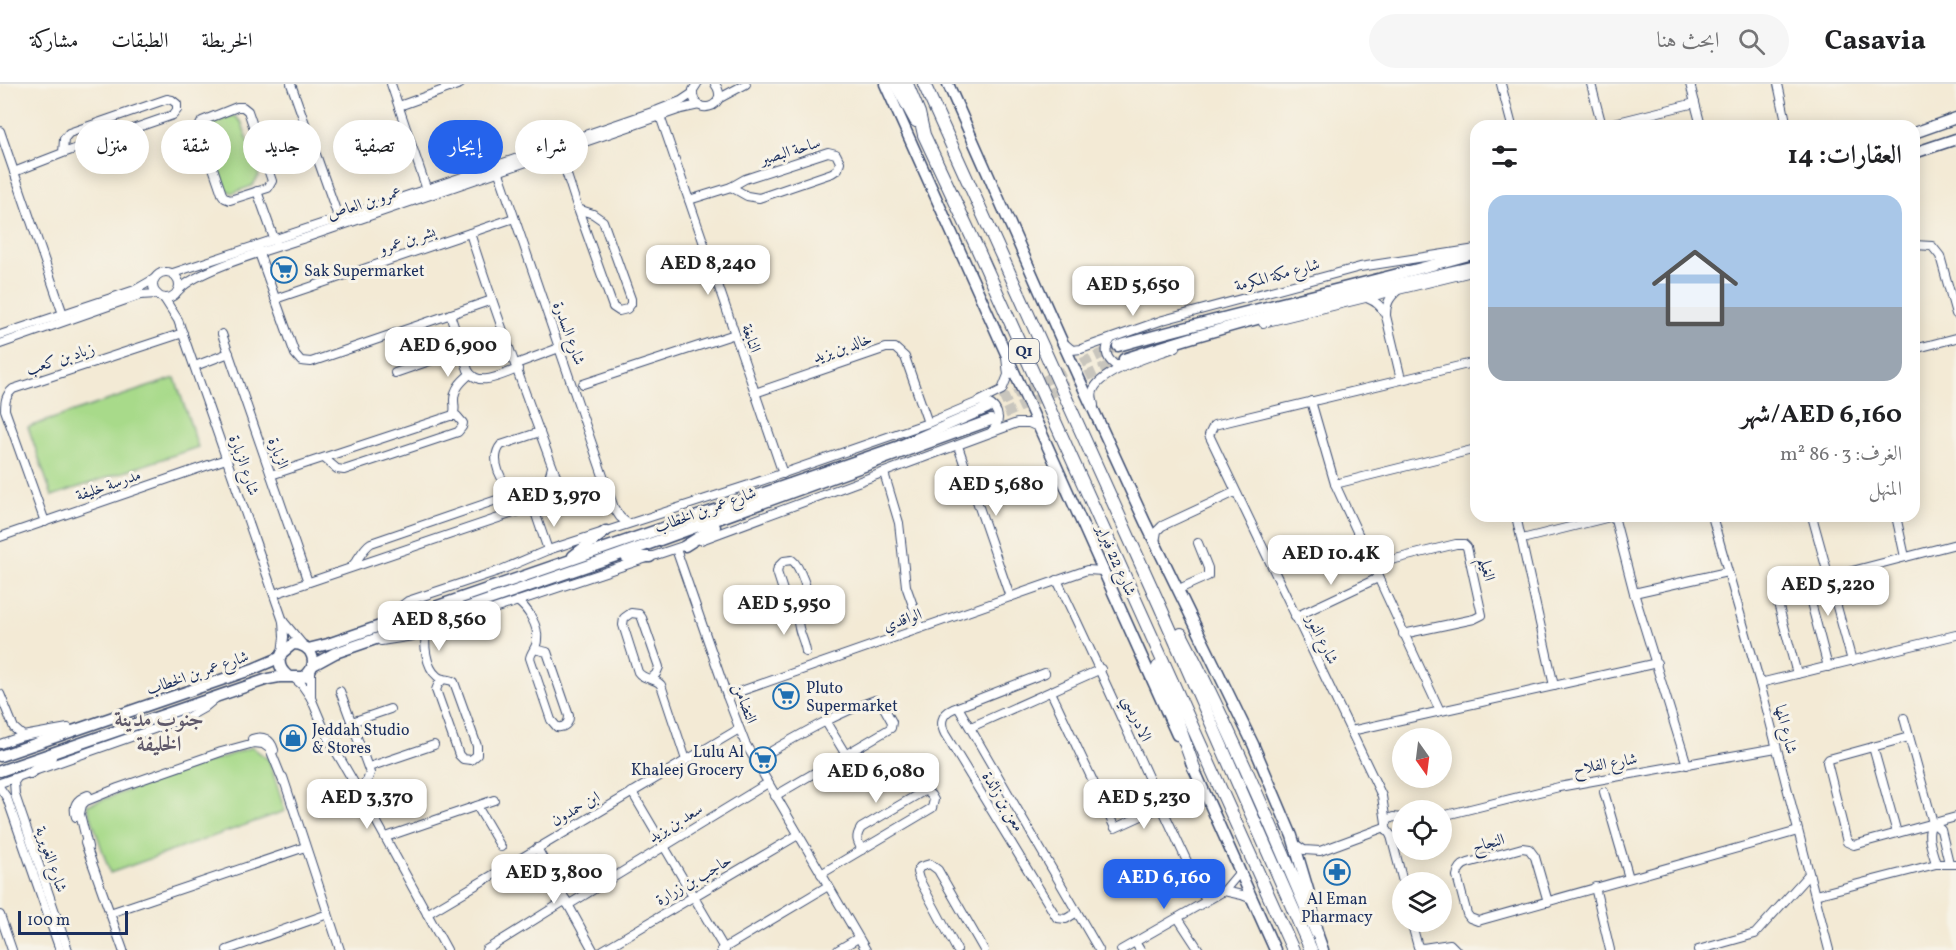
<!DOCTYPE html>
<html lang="ar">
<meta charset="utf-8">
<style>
body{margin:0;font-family:Vollkorn,Amiri,serif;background:#f6f6f6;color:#202124;direction:rtl;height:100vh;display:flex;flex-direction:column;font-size:22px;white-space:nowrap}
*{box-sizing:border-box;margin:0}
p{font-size:20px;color:#757577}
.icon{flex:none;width:33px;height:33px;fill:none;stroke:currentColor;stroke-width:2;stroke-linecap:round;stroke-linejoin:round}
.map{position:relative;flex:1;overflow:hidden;direction:ltr}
.sheet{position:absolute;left:1470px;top:36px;width:450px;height:402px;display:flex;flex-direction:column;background:#fff;border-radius:18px;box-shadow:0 3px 15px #0003;direction:rtl}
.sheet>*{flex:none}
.top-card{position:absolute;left:18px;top:36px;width:570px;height:54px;direction:rtl;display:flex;gap:12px}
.needle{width:39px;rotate:166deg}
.tools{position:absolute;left:1392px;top:644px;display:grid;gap:12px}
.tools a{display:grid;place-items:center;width:60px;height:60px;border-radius:50%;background:#fff;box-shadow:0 3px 15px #0003;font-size:30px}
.scale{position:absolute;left:18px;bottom:15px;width:110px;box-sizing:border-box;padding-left:6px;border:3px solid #1b2f5e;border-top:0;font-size:16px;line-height:21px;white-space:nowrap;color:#1b2f5e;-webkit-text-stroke:4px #f7f3e8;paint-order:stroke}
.price{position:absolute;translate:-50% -51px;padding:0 14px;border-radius:12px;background:#fff;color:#222;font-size:20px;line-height:39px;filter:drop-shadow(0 2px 3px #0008)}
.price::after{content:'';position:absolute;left:50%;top:36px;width:18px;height:14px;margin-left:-9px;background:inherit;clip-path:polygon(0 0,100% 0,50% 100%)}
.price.on{background:#2563eb;color:#fff}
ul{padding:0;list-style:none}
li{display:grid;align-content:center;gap:12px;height:318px;padding:0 18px}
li+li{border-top:2px solid #e0e0e0}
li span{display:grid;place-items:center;height:186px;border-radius:18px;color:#555}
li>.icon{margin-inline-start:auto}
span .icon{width:108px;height:108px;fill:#fffc;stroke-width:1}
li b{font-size:26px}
h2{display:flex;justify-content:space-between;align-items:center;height:72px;padding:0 18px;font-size:26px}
.pill{padding:0 21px;border-radius:27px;background:#fff;box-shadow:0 3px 15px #0003;font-size:21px;line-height:54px}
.pill.on{background:#2563eb;color:#fff}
header{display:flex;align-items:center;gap:36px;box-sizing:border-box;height:84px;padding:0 30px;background:#fff;border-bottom:2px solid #e0e0e0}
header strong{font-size:28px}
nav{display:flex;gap:33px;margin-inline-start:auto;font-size:21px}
.search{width:420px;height:54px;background:#f6f6f6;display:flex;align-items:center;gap:15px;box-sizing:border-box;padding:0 21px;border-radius:33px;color:#757577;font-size:22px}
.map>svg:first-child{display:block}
.green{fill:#a8da8a;stroke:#628474;stroke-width:1.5}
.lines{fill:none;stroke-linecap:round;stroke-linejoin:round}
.major-tunnel{stroke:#c8c5bd;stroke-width:10;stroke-dasharray:10 5;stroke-linecap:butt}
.minor-casing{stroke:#3b4b70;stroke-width:10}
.major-casing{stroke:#3b4b70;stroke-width:13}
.highway-casing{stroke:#3b4b70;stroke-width:14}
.minor{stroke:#fff;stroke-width:8}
.major{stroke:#fff;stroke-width:10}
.highway{stroke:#fff;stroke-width:12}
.labels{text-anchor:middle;stroke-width:6;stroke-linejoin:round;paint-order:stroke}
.shield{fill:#f7f3e8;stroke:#5d6a87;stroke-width:1.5}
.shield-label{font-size:15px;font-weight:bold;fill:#1b2f5e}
.street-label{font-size:16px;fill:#1b2f5e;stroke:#f7f3e8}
.poi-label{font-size:16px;fill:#1b2f5e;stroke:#f7f3e8;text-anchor:start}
.district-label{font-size:22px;font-weight:bold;fill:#5f596a;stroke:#f7f3e8}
</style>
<header>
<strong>Casavia</strong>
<div class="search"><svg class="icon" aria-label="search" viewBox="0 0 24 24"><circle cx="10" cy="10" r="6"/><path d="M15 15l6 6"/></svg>ابحث هنا</div>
<nav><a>الخريطة</a><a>الطبقات</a><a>مشاركة</a></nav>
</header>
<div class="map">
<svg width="1956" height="866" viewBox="0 0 1956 866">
<rect width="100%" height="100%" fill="#f7f3e8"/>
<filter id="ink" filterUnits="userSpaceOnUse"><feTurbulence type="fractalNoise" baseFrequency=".0167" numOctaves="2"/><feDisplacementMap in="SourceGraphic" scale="12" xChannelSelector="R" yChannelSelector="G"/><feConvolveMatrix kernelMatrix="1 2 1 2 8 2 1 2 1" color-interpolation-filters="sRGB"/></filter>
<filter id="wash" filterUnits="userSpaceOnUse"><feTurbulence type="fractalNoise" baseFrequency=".008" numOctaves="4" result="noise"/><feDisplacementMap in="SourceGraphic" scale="24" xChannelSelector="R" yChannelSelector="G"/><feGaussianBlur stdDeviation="1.35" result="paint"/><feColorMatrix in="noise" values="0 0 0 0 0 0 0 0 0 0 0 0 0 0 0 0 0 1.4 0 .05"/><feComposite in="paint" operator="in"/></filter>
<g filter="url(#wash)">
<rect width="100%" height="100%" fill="#f3ead5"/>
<g class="green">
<path d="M231,32h4l7,7 17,53 -7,10 -19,7 -7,-3 -21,-60 2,-5z"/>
<path d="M175,294l23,69 -146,49 -24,-69z"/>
<path d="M252,663l17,13 16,51 -175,62 -23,-68z"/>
</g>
</g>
<g filter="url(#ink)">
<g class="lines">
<g class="major-tunnel">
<path d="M987,324l131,-62"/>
<path d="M991,336l131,-60"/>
</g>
<g class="minor-casing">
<g id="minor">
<path d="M291,0l49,138"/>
<path d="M391,0l37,109"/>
<path d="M697,0l-4,6c-2,29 39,17 22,-6"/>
<path d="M1501,0l11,42"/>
<path d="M1591,0l11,42"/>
<path d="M1690,0l11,42"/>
<path d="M1778,0l9,42"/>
<path d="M718,15l28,-15"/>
<path d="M399,22l61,-22"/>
<path d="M237,23h6l5,4 24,70 -4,7 -38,12 -5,-2 -3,-4 -23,-67 3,-6z"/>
<path d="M659,29l124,361"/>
<path d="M1602,42l93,-23"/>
<path d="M0,47l65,189"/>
<path d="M558,63l20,62"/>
<path d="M828,68l8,2 4,8 -2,7 -6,4 -73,25 -12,-2 -16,-9 14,-8z"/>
<path d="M497,83l117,341 6,9 7,6"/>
<path d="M14,88l49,-19 110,-38 4,-5v-6l-5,-4 -5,-1 -98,34 -5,6 -1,14"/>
<path d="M257,107l19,53"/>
<path d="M689,116l42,-13"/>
<path d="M578,125l15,5 10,7 28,78v5l-4,5 -8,2 -6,-4z"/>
<path d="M1914,161l18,1 8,10 16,58"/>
<path d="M258,166l37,104 6,7 10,1 181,-62"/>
<circle cx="166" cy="201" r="13"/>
<path d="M173,189l254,-84 231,-79 23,-9 12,-8"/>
<path d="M179,206c19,-21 96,-42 126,-52 125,-43 250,-86 376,-129l18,-4"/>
<path d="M164,214l14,22 105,301 1,16 -2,16"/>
<path d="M1367,214c10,4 14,8 19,18l15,63"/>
<path d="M275,215l239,-81"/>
<path d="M450,230l18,56c10,19 34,4 50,-1"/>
<path d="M1386,231c0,-11 3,-17 12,-25"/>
<path d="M1263,239l213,-52"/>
<path d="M222,250l86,248"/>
<path d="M0,251l135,-45 19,-11"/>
<path d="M1111,255c-7,10 -6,18 4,26h11"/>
<path d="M1064,259l8,7 9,-1 82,-29 197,-53 116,-18"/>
<path d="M0,260l140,-49 17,-1"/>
<path d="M1914,265l42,-11"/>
<path d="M516,280l43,-16"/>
<path d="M195,282l34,-13"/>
<path d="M395,289l66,-23"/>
<path d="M583,300l152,-50"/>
<path d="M755,309l131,-45h9l10,9 23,66"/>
<path d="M1311,317l24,83 105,227"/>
<path d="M982,318c16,2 21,18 10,29"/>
<path d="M1094,321c-1,-5 -3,-9 -1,-14 7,-21 63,-36 83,-44"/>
<path d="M453,331c3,-6 1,-8 1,-15 0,-12 8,-19 16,-26"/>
<path d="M958,362l52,151"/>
<path d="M884,389l15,50 7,63 15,42"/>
<path d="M271,391l179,-59h7l6,7 -1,4 -4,5 -114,38 -7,-1 -13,-11"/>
<path d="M1335,400l141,-35"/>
<path d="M517,409c-16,-7 -28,-34 -16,-48l39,-13"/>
<path d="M537,420l-1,11 12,35"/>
<path d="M1516,432l38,170"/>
<path d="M1614,432l20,77 53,172"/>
<path d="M1712,432l48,167 69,267"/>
<path d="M1812,432l40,145"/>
<path d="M1896,432l9,41"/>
<path d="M45,438l-40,-112c0,-9 1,-15 8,-21l170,-56"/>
<path d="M0,453l226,-78"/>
<path d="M1522,455l92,-23"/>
<path d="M701,456l316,-117h12l11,5"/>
<path d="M1155,458l2,-11 5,-5 73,-34"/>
<path d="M676,465l51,147 18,47 121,207"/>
<path d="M1371,481l85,-21h8l3,3 15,68 -8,4 -71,15"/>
<path d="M352,482c7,-7 11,-18 19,-23l172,-59 6,-6 3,-11"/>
<path d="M1829,493l127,-33"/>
<path d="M1057,496c52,106 97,215 149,321"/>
<path d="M1807,503l21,80"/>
<path d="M1179,505l29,-13v-8l-10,-25"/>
<path d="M1634,509l93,-21"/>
<path d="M274,510l275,-93c10,-6 10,-14 7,-25 -30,-80 -60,-161 -86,-243"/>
<path d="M1776,512l21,78"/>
<path d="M517,517c11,7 22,26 20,39 0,7 -6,12 -7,18l21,62 6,7c7,1 12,-3 12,-11l-22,-64 -13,-3"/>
<path d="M804,526l-10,-1 -6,-3 -11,-34 1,-5 6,-6 8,-1c7,5 19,35 16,44 -2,6 -10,8 -10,15 -1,11 7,22 8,33"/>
<path d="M1295,533l83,-39"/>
<path d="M283,537l20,24"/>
<path d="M383,541l8,-11 17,-13 93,-31 47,-20 204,-66 176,-61 50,-21 24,-12 6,-15 -2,-18"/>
<path d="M427,547c-4,12 -1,36 10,45 5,5 12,2 17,6l23,64v9l-6,5 -8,-1 -4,-4 -23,-65 2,-5 5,-6"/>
<path d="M381,557l32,-5 276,-92"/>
<path d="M294,594l8,7 9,13 16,38 47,81 73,133"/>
<path d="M650,595l6,-5 3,-7 -17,-49 -3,-4 -8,-1 -7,5 -1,7 15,47c6,9 17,5 23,13l25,75"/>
<path d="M1760,599l196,-48"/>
<path d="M340,607l30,82 -3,8 -9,8"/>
<path d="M1051,608l64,136 46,-21"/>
<path d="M0,610l14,34 9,8"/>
<path d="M727,612l360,-126 16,1"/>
<path d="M311,614v-28"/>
<path d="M958,623l119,205 -11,7 -9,-1 -112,-184c-7,-14 -1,-23 13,-27z"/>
<path d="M958,623l87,-34"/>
<path d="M1904,634l29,105 8,7 8,33"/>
<path d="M352,638l38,-13"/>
<path d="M826,638l20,33"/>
<path d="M971,643l130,-58"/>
<path d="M1351,647l306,-68"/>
<path d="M1909,653l-80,22 -2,3 20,80 7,3 102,-28"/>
<path d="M252,655c11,-4 19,0 22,11"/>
<path d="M0,660l23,-8 45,-8"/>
<path d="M1873,663l24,86"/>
<path d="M754,677c39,-22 78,-46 121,-61l7,4 10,18 -1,6 -116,68"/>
<path d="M369,683l65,-22"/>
<path d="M283,693l57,173"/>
<path d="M17,694l-3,4 1,13 53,155"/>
<path d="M0,699l188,-66 16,-9 12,-10"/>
<path d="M0,704l7,10 53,152"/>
<path d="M632,708l93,158"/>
<path d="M1604,708l25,86"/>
<path d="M477,722l24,41"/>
<path d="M1442,732l117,-29 217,-39"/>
<path d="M76,733c-4,-12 1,-18 12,-22"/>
<path d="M1402,734l-9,-1 -5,3 -3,7 6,9 5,1 6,-2"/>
<path d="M1386,739l-4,-27 -173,-361 5,-10 262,-63"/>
<path d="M1933,739c-9,11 0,28 3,41"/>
<path d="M1391,752l12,46"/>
<path d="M386,753l108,-37"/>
<path d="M85,759l38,107"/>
<path d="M1295,760l9,6 16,1 65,-24"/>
<path d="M88,763l-8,-33 2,-9 4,-4 32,-13 103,-36 33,-9 9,1 7,5 13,32"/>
<path d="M537,764l56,102"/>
<path d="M821,790l111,-66 2,-8 -3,-5 -5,-4 -4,1 -61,36c-6,9 -4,13 1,22"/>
<path d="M1595,803l15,63"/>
<path d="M1224,807l18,4 10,4"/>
<path d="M1815,811l121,-31h20"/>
<path d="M1548,818l-13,-45 -6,-8 -7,-1 -54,15c-7,2 -10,6 -11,13l10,38 3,4 8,3 320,-90"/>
<path d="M568,821l200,-122"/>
<path d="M1077,828l22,38"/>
<path d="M110,829l195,-66"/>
<path d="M427,830l312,-185"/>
<path d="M0,831l12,35"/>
<path d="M1178,834l21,32"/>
<path d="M1411,837l7,26 5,1 27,-4 6,6"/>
<path d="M1135,858l5,8"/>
<path d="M227,866l101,-36"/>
<path d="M486,866l80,-50"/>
<path d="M603,866l195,-115"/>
<path d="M721,866l107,-64"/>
<path d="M838,866l20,-12"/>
<path d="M957,866l-38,-71 -2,-7 3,-5 10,-3 8,6 46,80"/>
<path d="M1121,866l103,-59 16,-19"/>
<path d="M1698,866l57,-16 54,-60"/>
</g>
</g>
<g class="major-casing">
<g id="major">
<path d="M885,0l292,651"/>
<path d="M948,0l112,253 85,185 108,222 39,92 17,57 8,40 6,17"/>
<path d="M1914,49l42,-15"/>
<path d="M1914,69l42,-14"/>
<path d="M1118,262c118,-34 239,-59 358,-93"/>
<path d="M1124,275c116,-39 232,-66 352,-93"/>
<path d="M685,462l30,-19"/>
<path d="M573,472l33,-25"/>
<path d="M626,473h24"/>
<path d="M308,565l20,-5 569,-197 90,-39"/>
<path d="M313,581l22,-12 281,-97 375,-136"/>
<path d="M0,672l253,-87 26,-11"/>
<path d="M1191,678l84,188"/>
<path d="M0,687l268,-92 11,-2h25c16,-12 9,-33 -11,-33l-11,9c-5,9 -2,17 6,23"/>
<path d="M30,689l21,-16"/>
</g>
</g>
<g class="highway-casing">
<g id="highway">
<path d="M896,0l20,37"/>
<path d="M907,0l12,29 5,22 53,113 316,702"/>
<path d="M924,0l235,520 152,346"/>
<path d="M1181,550c50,97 93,198 136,299"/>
<path d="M1158,583l36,101"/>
</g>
</g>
<use href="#minor" class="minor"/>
<use href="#major" class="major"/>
<use href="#highway" class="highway"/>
</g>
</g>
<defs>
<g id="supermarket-ring" transform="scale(1.35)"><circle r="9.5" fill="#f7f3e8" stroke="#1f6fb2" stroke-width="1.5"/><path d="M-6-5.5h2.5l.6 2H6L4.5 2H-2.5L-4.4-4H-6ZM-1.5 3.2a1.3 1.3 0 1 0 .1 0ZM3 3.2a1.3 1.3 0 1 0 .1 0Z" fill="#1f6fb2"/></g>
<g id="shop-ring" transform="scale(1.35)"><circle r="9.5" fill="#f7f3e8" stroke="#1f6fb2" stroke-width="1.5"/><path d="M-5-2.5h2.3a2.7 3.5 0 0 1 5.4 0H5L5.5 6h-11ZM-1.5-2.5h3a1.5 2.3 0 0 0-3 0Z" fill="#1f6fb2"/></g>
<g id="pharmacy-ring" transform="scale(1.35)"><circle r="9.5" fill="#f7f3e8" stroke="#1f6fb2" stroke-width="1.5"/><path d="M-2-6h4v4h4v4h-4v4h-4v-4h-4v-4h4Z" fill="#1f6fb2"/></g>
</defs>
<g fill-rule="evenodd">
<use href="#supermarket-ring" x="284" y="186"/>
<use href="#supermarket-ring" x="786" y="612"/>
<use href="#shop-ring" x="293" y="654"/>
<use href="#supermarket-ring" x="763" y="676"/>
<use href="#pharmacy-ring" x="1337" y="788"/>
</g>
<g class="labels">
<rect class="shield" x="1009" y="255" width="30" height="24" rx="4.5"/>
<g class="shield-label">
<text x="1024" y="272">Q1</text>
</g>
<g class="street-label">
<text transform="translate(790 66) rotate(-17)" y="6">ساحة البصير</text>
<text transform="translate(364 118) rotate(-18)" y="6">عمرو بن العاص</text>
<text transform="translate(407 155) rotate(-19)" y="6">بشر بن عمرو</text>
<text transform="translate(1277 190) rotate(-15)" y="6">شارع مكة المكرمة</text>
<text transform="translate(570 249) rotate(70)" y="6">شارع السدرة</text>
<text transform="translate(752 254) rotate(71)" y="6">النابغة</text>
<text transform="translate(842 263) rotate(-19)" y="6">خالد بن يزيد</text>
<text transform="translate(60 274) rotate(-18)" y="6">زياد بن كعب</text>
<text transform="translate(279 369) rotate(71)" y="6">الزبارة</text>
<text transform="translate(245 381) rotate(71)" y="6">شارع الزبارة</text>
<text transform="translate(108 400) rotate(-19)" y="6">مدرسة خليفة</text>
<text transform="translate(705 425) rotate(-20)" y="6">شارع عمر بن الخطاب</text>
<text transform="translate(1117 476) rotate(66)" y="6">شارع 22 فبراير</text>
<text transform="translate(1488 485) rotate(76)" y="6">الغيلم</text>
<text transform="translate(902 535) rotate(-19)" y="6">الواقدي</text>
<text transform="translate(1323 555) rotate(64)" y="6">شارع النور</text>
<text transform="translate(197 588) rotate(-19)" y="6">شارع عمر بن الخطاب</text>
<text transform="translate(746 619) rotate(70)" y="6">التضامن</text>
<text transform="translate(1138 634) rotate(66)" y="6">الادريسي</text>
<text transform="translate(1787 645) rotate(76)" y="6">شارع المها</text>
<text transform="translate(1605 679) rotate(-10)" y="6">شارع الفلاح</text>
<text transform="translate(1004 717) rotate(59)" y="6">معن بن زائدة</text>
<text transform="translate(575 724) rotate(-30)" y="6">ابن حمدون</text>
<text transform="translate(675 738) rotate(-31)" y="6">سعد بن يزيد</text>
<text transform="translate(1488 758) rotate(-15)" y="6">النجاح</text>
<text transform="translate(52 775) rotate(71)" y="6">شارع الغويرية</text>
<text transform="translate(693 795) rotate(-30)" y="6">حاجب بن زرارة</text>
</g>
<g class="poi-label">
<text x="304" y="192">Sak Supermarket</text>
<text x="806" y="609">Pluto<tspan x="806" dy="18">Supermarket</tspan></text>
<text x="312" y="651">Jeddah Studio<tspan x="312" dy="18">&amp; Stores</tspan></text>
<text x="744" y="673" text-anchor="end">Lulu Al<tspan x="744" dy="18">Khaleej Grocery</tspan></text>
<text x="1337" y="820" text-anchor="middle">Al Eman<tspan x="1337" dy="18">Pharmacy</tspan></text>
</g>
<g class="district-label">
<text x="159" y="642">جنوب مدينة<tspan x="159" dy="25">الخليفة</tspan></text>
</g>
</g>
</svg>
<div class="tools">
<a><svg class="needle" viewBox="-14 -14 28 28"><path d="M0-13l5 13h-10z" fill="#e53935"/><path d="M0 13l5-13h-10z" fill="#757577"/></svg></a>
<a><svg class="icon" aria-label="locate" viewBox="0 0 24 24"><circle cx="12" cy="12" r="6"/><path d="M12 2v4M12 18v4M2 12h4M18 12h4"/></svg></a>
<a><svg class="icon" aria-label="layers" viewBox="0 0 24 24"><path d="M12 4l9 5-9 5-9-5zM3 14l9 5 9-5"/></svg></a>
</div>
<div class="scale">100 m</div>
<b class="price" style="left:708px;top:212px">AED 8,240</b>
<b class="price" style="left:1133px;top:233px">AED 5,650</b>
<b class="price" style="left:448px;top:294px">AED 6,900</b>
<b class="price" style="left:996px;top:433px">AED 5,680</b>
<b class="price" style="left:554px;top:444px">AED 3,970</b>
<b class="price" style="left:1331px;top:502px">AED 10.4K</b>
<b class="price" style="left:1828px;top:533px">AED 5,220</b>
<b class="price" style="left:784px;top:552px">AED 5,950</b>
<b class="price" style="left:439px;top:568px">AED 8,560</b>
<b class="price" style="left:876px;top:720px">AED 6,080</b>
<b class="price" style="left:367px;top:746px">AED 3,370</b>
<b class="price" style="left:1144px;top:746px">AED 5,230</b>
<b class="price" style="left:554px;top:821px">AED 3,800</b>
<b class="price on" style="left:1164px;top:826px">AED 6,160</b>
<div class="top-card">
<a class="pill">شراء</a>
<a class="pill on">إيجار</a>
<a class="pill">تصفية</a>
<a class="pill">جديد</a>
<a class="pill">شقة</a>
<a class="pill">منزل</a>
</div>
<section class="sheet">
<h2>العقارات: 14<svg class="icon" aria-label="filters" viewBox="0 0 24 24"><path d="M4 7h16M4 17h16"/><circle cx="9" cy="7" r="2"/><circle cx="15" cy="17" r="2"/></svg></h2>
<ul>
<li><span style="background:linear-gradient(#a9c7e8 60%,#9aa5b1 0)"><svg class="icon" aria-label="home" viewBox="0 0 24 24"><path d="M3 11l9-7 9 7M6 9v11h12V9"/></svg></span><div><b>AED 6,160/شهر</b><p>الغرف: 3 · 86 m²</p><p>المنهل</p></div></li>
</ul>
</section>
</div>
